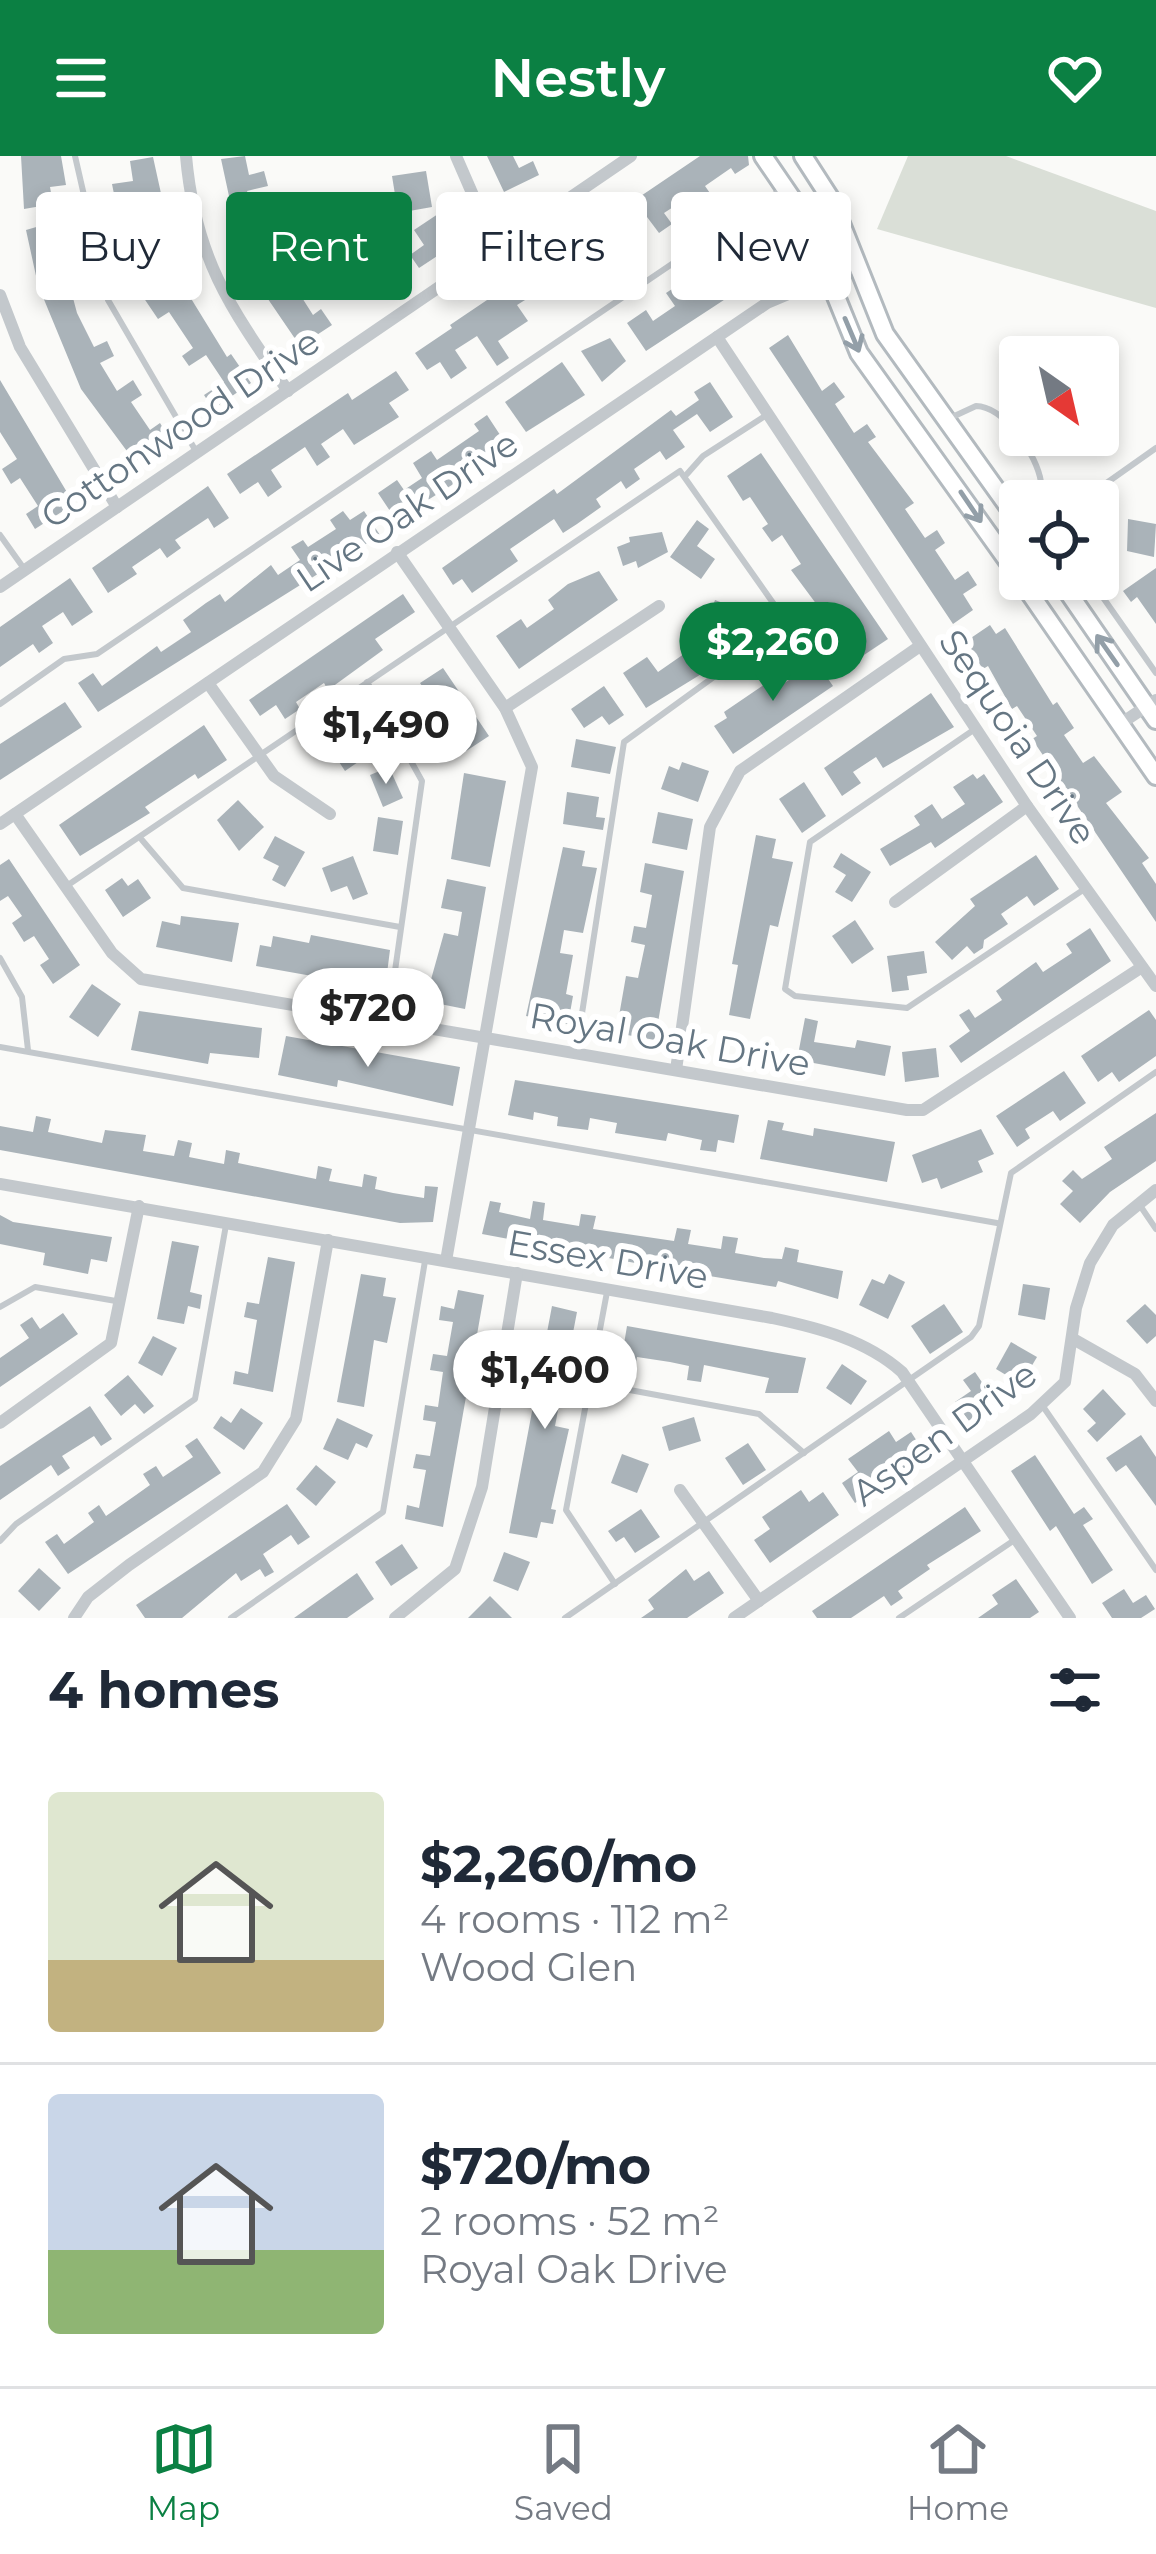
<!DOCTYPE html>
<meta charset="utf-8">
<style>
body{margin:0;font-family:Montserrat,sans-serif;background:#f2f2f3;color:#1f2937;height:100vh;display:flex;flex-direction:column;font-size:45px;white-space:nowrap}
*{box-sizing:border-box;margin:0}
p{font-size:39px;color:#747a83}
.icon{flex:none;width:66px;height:66px;fill:none;stroke:currentColor;stroke-width:2;stroke-linecap:round;stroke-linejoin:round}
.map{position:relative;height:1462px;overflow:hidden}
.details{display:flex;flex-direction:column;background:#fff;flex:1}
.details>*{flex:none}
.top-card{position:absolute;left:36px;top:36px;width:1086px;height:108px;display:flex;gap:24px}
.needle{width:78px;rotate:146deg}
.tools{position:absolute;left:999px;top:180px;display:grid;gap:24px}
.tools a{display:grid;place-items:center;width:120px;height:120px;border-radius:12px;background:#fff;box-shadow:0 6px 18px #0003;font-size:60px}
.price{position:absolute;translate:-50% -102px;padding:0 27px;border-radius:42px;background:#fff;color:#222;font-size:39px;line-height:78px;filter:drop-shadow(0 3px 6px #0008)}
.price::after{content:'';position:absolute;left:50%;top:72px;width:36px;height:27px;margin-left:-18px;background:inherit;clip-path:polygon(0 0,100% 0,50% 100%)}
.price.selected{background:#0b8043;color:#fff}
ul{padding:0;list-style:none}
li{display:flex;align-items:center;gap:36px;height:300px;padding:0 48px}
li+li{border-top:3px solid #e0e1e3}
li span{display:grid;place-items:center;flex:none;width:336px;height:240px;border-radius:12px;color:#555}
li>.icon{margin-inline-start:auto}
span .icon{width:144px;height:144px;fill:#fffc;stroke-width:1}
li b{font-size:51px}
h2{display:flex;justify-content:space-between;align-items:center;height:144px;padding:0 48px;font-size:51px}
.chip{padding:0 42px;border-radius:12px;background:#fff;box-shadow:0 6px 18px #0003;font-size:42px;line-height:108px}
.chip.selected{background:#0b8043;color:#fff}
header{display:flex;justify-content:space-between;align-items:center;height:156px;padding:0 48px;background:#0b8043;color:#fff;font-size:54px;font-weight:600}
.tab-bar{display:flex;justify-content:space-around;align-items:center;height:168px;border-top:3px solid #e0e1e3;background:#fff;font-size:33px;color:#747a83}
.tab-bar a{display:grid;justify-items:center;gap:6px}
.tab-bar .selected{color:#0b8043}
.map>svg:first-child{display:block}
.green{fill:#dadfd7}
.building{fill:#aab3b9}
.lines{fill:none;stroke-linecap:round;stroke-linejoin:round}
.secondary-casing{stroke:#b3babf;stroke-width:22}
.lane{stroke:#c3c8cc;stroke-width:6}
.street{stroke:#c3c8cc;stroke-width:12}
.secondary{stroke:#fff;stroke-width:16}
.oneway{stroke:#939fa8}
.labels{text-anchor:middle;stroke-width:12;stroke-linejoin:round;paint-order:stroke}
.street-label{font-size:36px;fill:#657683;stroke:#fff}
</style>
<header><svg class="icon" aria-label="menu" viewBox="0 0 24 24"><path d="M4 6h16M4 12h16M4 18h16"/></svg>Nestly<svg class="icon" aria-label="heart" viewBox="0 0 24 24"><path d="M12 20l-8-8c-3-5 5-10 8-4 3-6 11-1 8 4z"/></svg></header>
<div class="map">
<svg width="1156" height="1462" viewBox="0 0 1156 1462">
<rect width="100%" height="100%" fill="#fafaf8"/>
<path class="green" d="M908,0h98l150,55v97l-279,-79z"/>
<g class="building">
<path d="M21,0h40l5,29 -16,2 3,17 -29,5z"/>
<path d="M245,0l4,19 15,-4 4,15 -21,5 12,30 10,-4 6,15 -33,14 -14,-34 4,-2 -11,-51z"/>
<path d="M487,0h26l6,12 14,-7 6,14 -35,17z"/>
<path d="M700,0h48l1,9 -14,9 -4,-6 -26,18 7,10 -15,10 -7,-10 -26,17 8,11 -13,9 -12,-16 -31,21 8,11 -44,25 5,7 -13,9 -10,-13 -45,28 11,16 -30,20 11,17 -12,8 -20,-30 -22,14 12,18 -16,11 -11,-17 -13,8 -12,-17 37,-25 -2,-3z"/>
<path d="M153,1l20,91 -39,12 -5,-16 14,-4 -11,-39 -16,3 -4,-20 21,-3 -3,-20z"/>
<path d="M426,15l6,36 -34,6 -6,-37z"/>
<path d="M438,58l19,29 -38,25 -9,-13 14,-10 -10,-15z"/>
<path d="M57,65l6,21 8,-3 17,54 -15,5 4,15 17,34 13,-6 7,15 -14,7 17,28 16,-11 9,15 -11,7 19,28 10,-7 9,15 -34,24 -54,-73 -43,-104 -12,-55z"/>
<path d="M772,71l7,11 7,-4 11,18 -151,99 -19,-28 19,-13 7,11 22,-15 -9,-13 12,-8 5,7z"/>
<path d="M171,110l56,91 4,-3 20,29 -38,26 -9,-14 20,-13 -18,-27 -17,11 -7,-10 11,-8 -24,-36 -11,7 -21,-31z"/>
<path d="M275,111l8,12 19,-12 12,16 -15,10 14,22 8,-6 11,16 -32,21 -45,-66z"/>
<path d="M788,179l34,56 12,-9 11,15 -10,7 19,29 13,-9 9,13 -8,5 46,61 -9,6 20,29 12,-8 8,13 -10,7 20,30 13,-9 9,14 -14,9 10,16 -20,14 -184,-276z"/>
<path d="M610,182l16,23 -24,21 -21,-31z"/>
<path d="M562,206l23,33 -59,37 -21,-30z"/>
<path d="M396,215l13,19 -20,13 10,14 -45,28 -11,-16 -22,15 9,13 -13,9 -12,-19 -34,23 11,17 -14,10 -10,-15 -18,12 -13,-20 121,-81 4,7z"/>
<path d="M0,224l74,124 -39,25 -9,-15 12,-8 -18,-28 -9,6 -9,-15 15,-10 -17,-27z"/>
<path d="M710,226l23,35 -23,15 -13,-18 -24,16 12,17 -19,13 -6,-9 -26,18 6,10 -14,10 -5,-8 -25,18 5,8 -24,17 -14,9 -9,-14 -44,30 8,12 -46,32 -10,-14 -9,6 -11,-17 112,-79 3,5 114,-84 5,6 23,-16 -5,-8z"/>
<path d="M487,259l19,29 -49,25 6,9 -67,42 -18,-27 19,-13 7,10 18,-12 -9,-15 18,-12 6,9 42,-29 -5,-7z"/>
<path d="M1046,279h39l-26,18z"/>
<path d="M761,297l127,186 -30,20 -29,-56 -9,6 -29,-39 10,-6 -19,-29 -10,7 -10,-14 6,-4 -18,-27 -7,4 -16,-25z"/>
<path d="M208,330l21,32 -15,10 -6,-10 -33,22 6,8 -14,10 -7,-10 -28,19 5,7 -29,19 -16,-25z"/>
<path d="M343,355l7,9 14,-9 16,24 -282,177 -20,-29 15,-10 9,13 55,-40 4,6 30,-20 -8,-12 23,-17 14,-9 5,8 46,-37 7,10 22,-15 -9,-13 12,-7 5,7 28,-18 -6,-9z"/>
<path d="M1128,363l28,5 -2,33 -27,-6z"/>
<path d="M697,364l12,9 -12,17 18,13 -14,20 -31,-22z"/>
<path d="M662,376l6,20 -30,16 -2,-7 -13,5 -6,-19 13,-5 -1,-5z"/>
<path d="M1156,412v56l-19,-27 -6,5 -8,-11z"/>
<path d="M599,415l19,29 -99,69 -23,-33 25,-17 6,9 27,-19 -6,-9 20,-16z"/>
<path d="M70,422l23,34 -21,14 -9,-14 -21,14 11,17 -14,10 -6,-9 -33,23v-40z"/>
<path d="M403,438l12,18 -40,27 8,11 -55,40 -4,-7 -28,19 4,7 -15,10 -9,-14 -16,11 -11,-16z"/>
<path d="M715,444l37,14 -11,32 -38,-14z"/>
<path d="M990,469l6,9 9,-6 48,77 4,-3 17,26 -10,7 19,28 11,-7 28,36 -16,11 43,55 -7,5 14,21v38l-124,-183 5,-3 -20,-30 -5,3 -24,-43 -5,3 -18,-27z"/>
<path d="M694,491l22,18 -70,43 -23,-35 24,-16 11,15z"/>
<path d="M810,497l23,33 -100,68 -19,-28 13,-8 -3,-6 41,-28 6,8 21,-14 -6,-9z"/>
<path d="M443,512l46,68 -35,23 -38,-59 11,-7 -7,-10z"/>
<path d="M604,530l20,29 -15,10 -7,-9 -18,12 -13,-19z"/>
<path d="M931,537l23,34 -71,41 -7,-11 -23,15 8,11 -19,13 -18,-28z"/>
<path d="M65,546l17,25 -82,53v-36z"/>
<path d="M204,569l23,35 -29,19 -3,-5 -50,33 5,6 -70,43 -21,-31z"/>
<path d="M341,572l12,19 13,-8 8,12 -29,20 -21,-32z"/>
<path d="M576,583l40,8 -6,27 -39,-7z"/>
<path d="M682,606l27,9 -11,31 -37,-13 8,-23 10,4z"/>
<path d="M389,611l14,31 -20,9 -13,-32z"/>
<path d="M464,617l42,8 -16,86 -39,-8z"/>
<path d="M973,618l4,5 7,-5 19,28 -68,46 -4,-6 -41,24 -10,-17 40,-24 -6,-9 18,-12 10,15 23,-15 -12,-17z"/>
<path d="M804,626l22,34 -24,17 -23,-34z"/>
<path d="M567,636l32,5 -3,20 9,1 -2,12 -40,-6z"/>
<path d="M238,644l26,27 -25,24 -22,-31z"/>
<path d="M658,656l35,7 -6,31 -35,-7z"/>
<path d="M378,661l25,4 -5,34 -25,-4z"/>
<path d="M756,679l20,4 -4,19 21,4 -15,65 -8,-2 -20,94 -21,-4 9,-50 -6,-1z"/>
<path d="M275,680l30,16 -20,35 -13,-7 7,-14 -16,-8z"/>
<path d="M563,691l22,4 -3,15 15,2 -14,65 -19,-3 -4,23 13,2 -7,39 7,2 -5,28 -42,-8z"/>
<path d="M841,697l30,19 -19,30 -17,-10 11,-17 -13,-8z"/>
<path d="M1036,699l23,34 -25,17 -7,-10 -26,18 7,10 -24,16 -1,8 -9,6 -7,-8 -15,14 -17,-18 40,-36 -5,-7z"/>
<path d="M353,700l15,38 -15,6 -6,-14 -16,6 -9,-24z"/>
<path d="M9,703l71,106 -27,19 -13,-19 9,-6 -15,-23 -10,6 -12,-19 10,-7 -14,-20 -8,5v-36z"/>
<path d="M645,707l39,8 -29,169 -39,-7 10,-57 12,2 7,-33 -14,-3 3,-16 12,2 6,-33 -12,-3z"/>
<path d="M122,722l6,8 10,-7 13,19 -28,19 -18,-27z"/>
<path d="M447,723l39,8 -21,122 -40,-8 19,-68 14,3 4,-24 -21,-4z"/>
<path d="M181,760l58,7 -7,39 -76,-15 6,-26 18,4z"/>
<path d="M855,764l19,29 -22,15 -20,-28z"/>
<path d="M1090,772l21,33 -150,102 -12,-17 21,-15 -11,-16 10,-6 6,9 27,-18 -6,-9 26,-19 14,-10 7,10 29,-19 -6,-9z"/>
<path d="M311,779l79,15 -5,39 -129,-23 4,-21 11,2 2,-11 36,7z"/>
<path d="M924,795l3,22 -20,3 2,14 -17,2 -5,-36z"/>
<path d="M92,828l29,20 -23,33 -29,-20z"/>
<path d="M1149,854l7,10v36l-37,26 -7,-10 -14,10 -17,-26z"/>
<path d="M139,855l123,17 -3,30 -49,-5 -2,11 -77,-14z"/>
<path d="M805,862l13,3 -4,21 41,6 2,-8 34,6 -6,30 -88,-16z"/>
<path d="M286,880l174,31 -7,39 -115,-26 -1,7 -59,-12z"/>
<path d="M936,892l3,29 -34,5 -3,-30z"/>
<path d="M1064,915l22,32 -26,18 -7,-10 -28,18 5,9 -13,9 -21,-31z"/>
<path d="M515,924l224,35 -5,28 -16,-3 -2,12 -16,-2 2,-10 -34,-7 -2,8 -51,-8 2,-10 -27,-5 -2,12 -31,-4 1,-9 -24,-5 -1,8 -25,-5z"/>
<path d="M1156,957v48l-46,31 -30,31 -20,-19 13,-13 -11,-10 11,-11 9,9 30,-20 -8,-12z"/>
<path d="M36,960l15,3 -3,13 54,11 3,-13 41,5 -3,16 31,5 4,-16 14,3 -3,14 35,7 2,-14 14,3 -2,10 78,16 2,-13 14,3 -3,12 33,6 2,-13 13,3 -2,12 18,4 31,5 1,-12 13,1 -5,35 -33,1 -400,-73v-24l33,6z"/>
<path d="M768,964l16,3 -2,7 31,6 1,-8 81,14 -8,40 -127,-23z"/>
<path d="M981,973l13,25 -16,7 5,11 -42,17 -4,-11 -15,5 -10,-28z"/>
<path d="M490,1045l11,2 -2,9 31,7 3,-18 12,2 -2,17 36,6 2,-12 15,2 -3,13 81,12 3,-13 14,2 -3,14 33,5 2,-13 15,2 -3,15 29,5 18,1 3,-12 14,3 -2,12 46,9 -5,28 -60,-18 -2,6 -91,-15 1,-6 -34,-5 -1,5 -169,-32z"/>
<path d="M0,1059l13,7 99,15 -5,25 -16,-3 -3,15 -45,-9 2,-12 -45,-9z"/>
<path d="M172,1085l27,5 -9,46 12,3 -2,14 -12,-3 -4,18 -27,-5z"/>
<path d="M268,1101l27,5 -22,130 -40,-8 2,-13 13,3 9,-54 -13,-3 3,-15 12,2z"/>
<path d="M361,1118l25,4 -3,18 13,2 -9,45 -13,-3 -10,67 -27,-5z"/>
<path d="M889,1118l16,8 -17,37 -29,-14 13,-26 12,5z"/>
<path d="M1023,1128l27,4 -5,32 -27,-5z"/>
<path d="M458,1134l26,5 -41,232 -38,-8 2,-14 12,3 7,-38 -13,-2 3,-14 14,2 6,-34 -13,-2 2,-15 13,2 5,-35 -13,-2 3,-16 14,2 6,-34 -14,-2 2,-14 13,3z"/>
<path d="M944,1148l19,28 -33,22 -19,-28z"/>
<path d="M1145,1148l11,11v21l-9,8 -21,-23z"/>
<path d="M552,1150l25,6 -22,114 14,3 -18,80 5,1 -3,14 -12,-2 -4,16 -28,-5z"/>
<path d="M63,1157l15,21 -78,53v-29l29,-20 -9,-13 12,-8 8,12z"/>
<path d="M627,1170l179,32 -8,35h-33l4,-15 -65,-13 -3,17 -14,-2 2,-14 -19,-4 -33,-5 -2,13 -15,-2z"/>
<path d="M153,1180l24,12 -15,28 -24,-13z"/>
<path d="M1011,1186l26,15 -16,27 -25,-15z"/>
<path d="M842,1208l25,17 -16,24 -25,-17z"/>
<path d="M975,1216l23,34 -27,18 -16,-22 16,-11 -8,-11z"/>
<path d="M128,1219l26,31 -10,8 -9,-10 -14,12 -17,-21z"/>
<path d="M1103,1233l23,25 -29,28 -10,-11 9,-8 -13,-14z"/>
<path d="M90,1250l22,33 -11,7 -7,-10 -32,20 8,12 -12,8 -7,-11 -51,35v-34z"/>
<path d="M241,1252l22,15 -19,27 -31,-22 8,-12 10,7z"/>
<path d="M694,1261l7,24 -32,10 -7,-24z"/>
<path d="M337,1262l36,17 -6,13 -11,-5 -8,17 -25,-11z"/>
<path d="M889,1275l7,11 15,-10 15,23 -71,48 -13,-20 16,-11 -10,-13z"/>
<path d="M1141,1279l15,22v49l-30,-41 -10,7 -10,-14z"/>
<path d="M197,1282l24,35 -153,101 -23,-32 12,-8 7,10 30,-22 -6,-9 11,-8 7,11 30,-21 14,-10 -7,-11 13,-8 7,11 30,-20 -8,-11z"/>
<path d="M748,1287l18,27 -23,15 -18,-27z"/>
<path d="M622,1298l27,10 -12,29 -26,-10z"/>
<path d="M1035,1299l39,59 10,-7 9,12 -10,6 30,45 -21,14 -36,-58 -6,5 -39,-60z"/>
<path d="M316,1309l20,17 -20,24 -20,-17z"/>
<path d="M801,1334l8,12 14,-10 16,23 -69,48 -16,-23 16,-11 -8,-12z"/>
<path d="M287,1348l23,33 -12,8 -7,-10 -28,19 11,18 -9,5 -5,-8 -19,12 -5,-8 -54,45h-37l-9,-13z"/>
<path d="M965,1351l16,24 -54,34 3,4 -32,22 5,7 -12,8 -7,-10 -33,22h-34l-5,-7z"/>
<path d="M641,1353l19,28 -25,16 -11,-16 -8,5 -8,-11z"/>
<path d="M402,1388l16,24 -27,18 -16,-24z"/>
<path d="M504,1396l26,10 -12,29 -25,-10z"/>
<path d="M39,1412l22,20 -22,23 -21,-20z"/>
<path d="M686,1413l8,12 15,-10 15,22 -37,25h-46l13,-9 -6,-9z"/>
<path d="M357,1417l17,26 -27,19h-53z"/>
<path d="M1016,1423l23,33 -9,6h-52l20,-14 -6,-9z"/>
<path d="M1124,1433l9,14 13,-8 9,14 -14,9h-29l-10,-15z"/>
<path d="M490,1440l22,22h-44z"/>
</g>
<g class="lines">
<g class="secondary-casing">
<g id="secondary">
<path d="M763,0l39,57 57,140 161,225"/>
<path d="M803,0l29,45 53,133 135,189"/>
<path d="M1020,423l136,197"/>
<path d="M1059,423l97,141"/>
</g>
</g>
<g class="lane">
<path d="M75,0l33,144 89,153"/>
<path d="M948,263l28,-13c29,1 61,49 65,76l-15,19"/>
<path d="M687,318l16,-18 62,-40"/>
<path d="M1081,345l75,-53"/>
<path d="M0,379l25,35"/>
<path d="M1090,423l66,94"/>
<path d="M367,526l55,99 -34,239"/>
<path d="M0,548l64,-45 33,-5 684,-464"/>
<path d="M975,573l-165,113 -25,147 10,7 112,12 179,-120"/>
<path d="M142,684l41,48 217,39"/>
<path d="M68,729l612,-414 103,146 1,9 -160,116 -48,310"/>
<path d="M0,802l22,39 6,53"/>
<path d="M0,891l997,176"/>
<path d="M1139,1048l17,25"/>
<path d="M607,1136l-41,218 49,74"/>
<path d="M0,1151l35,-20 81,14"/>
<path d="M592,1227l167,31 45,39"/>
<path d="M1042,1249l114,165"/>
<path d="M0,1385l16,-17 179,-125 31,-174"/>
<path d="M231,1462l152,-106 42,-251"/>
<path d="M565,1462l406,-281 8,-11 32,-153 145,-101"/>
<path d="M899,1462l114,-77"/>
</g>
<g class="street">
<path d="M186,0c9,103 45,153 102,235"/>
<path d="M456,0l40,92"/>
<path d="M0,139l20,52 97,160"/>
<path d="M717,181l310,469 129,180"/>
<path d="M397,396l108,156 27,59 -86,494"/>
<path d="M0,431l631,-431"/>
<path d="M208,527l66,93 56,38"/>
<path d="M505,552l154,-102"/>
<path d="M1120,568l36,-24"/>
<path d="M15,658l97,139 29,26 766,131h16l219,-143"/>
<path d="M0,668l767,-521 90,-38"/>
<path d="M895,746l132,-96"/>
<path d="M676,914l34,-243 30,-56 180,-125"/>
<path d="M0,1028l772,134c47,10 94,22 130,54l168,246"/>
<path d="M1075,1184l60,34 21,27"/>
<path d="M0,1267l111,-80 28,-137"/>
<path d="M680,1334l79,111"/>
<path d="M74,1462l14,-21 41,-32 134,-93 33,-53 32,-179"/>
<path d="M395,1462l60,-49 27,-82 35,-214"/>
<path d="M734,1462l297,-204 34,-32 11,-74 14,-45 23,-38 43,-35"/>
</g>
<use href="#secondary" class="secondary"/>
</g>
<defs><path id="oneway-shaft" d="M-6 0H5M1.5-3L5.5 0L1.5 3" fill="none" stroke-width="1.6" stroke-linecap="round" stroke-linejoin="round" transform="scale(3)"/></defs>
<g class="oneway">
<use href="#oneway-shaft" transform="translate(852 179) rotate(67)"/>
<use href="#oneway-shaft" transform="translate(971 351) rotate(56)"/>
<use href="#oneway-shaft" transform="translate(1107 494) rotate(-125)"/>
</g>
<g class="labels">
<g class="street-label">
<text transform="translate(180 272) rotate(-34)" y="13">Cottonwood Drive</text>
<text transform="translate(407 355) rotate(-34)" y="13">Live Oak Drive</text>
<text transform="translate(1018 581) rotate(56)" y="13">Sequoia Drive</text>
<text transform="translate(670 883) rotate(10)" y="13">Royal Oak Drive</text>
<text transform="translate(608 1103) rotate(10)" y="13">Essex Drive</text>
<text transform="translate(944 1277) rotate(-36)" y="13">Aspen Drive</text>
</g>
</g>
</svg>
<div class="tools">
<a><svg class="needle" viewBox="-14 -14 28 28"><path d="M0-13l5 13h-10z" fill="#e53935"/><path d="M0 13l5-13h-10z" fill="#747a83"/></svg></a>
<a><svg class="icon" aria-label="locate" viewBox="0 0 24 24"><circle cx="12" cy="12" r="6"/><path d="M12 2v4M12 18v4M2 12h4M18 12h4"/></svg></a>
</div>
<b class="price selected" style="left:773px;top:548px">$2,260</b>
<b class="price" style="left:386px;top:631px">$1,490</b>
<b class="price" style="left:368px;top:914px">$720</b>
<b class="price" style="left:545px;top:1276px">$1,400</b>
<div class="top-card">
<a class="chip">Buy</a>
<a class="chip selected">Rent</a>
<a class="chip">Filters</a>
<a class="chip">New</a>
</div>
</div>
<section class="details">
<h2>4 homes<svg class="icon" aria-label="filters" viewBox="0 0 24 24"><path d="M4 7h16M4 17h16"/><circle cx="9" cy="7" r="2"/><circle cx="15" cy="17" r="2"/></svg></h2>
<ul>
<li><span style="background:linear-gradient(#dfe7d0 70%,#c2b280 0)"><svg class="icon" aria-label="home" viewBox="0 0 24 24"><path d="M3 11l9-7 9 7M6 9v11h12V9"/></svg></span><div><b>$2,260/mo</b><p>4 rooms · 112 m²</p><p>Wood Glen</p></div></li>
<li><span style="background:linear-gradient(#c9d6e8 65%,#8fb573 0)"><svg class="icon" aria-label="home" viewBox="0 0 24 24"><path d="M3 11l9-7 9 7M6 9v11h12V9"/></svg></span><div><b>$720/mo</b><p>2 rooms · 52 m²</p><p>Royal Oak Drive</p></div></li>
</ul>
</section>
<nav class="tab-bar">
<a class="selected"><svg class="icon" aria-label="map" viewBox="0 0 24 24"><path d="M3 6l6-2 6 2 6-2v14l-6 2-6-2-6 2zM9 4v14M15 6v14"/></svg>Map</a>
<a><svg class="icon" aria-label="saved" viewBox="0 0 24 24"><path d="M7 4h10v16l-5-4-5 4z"/></svg>Saved</a>
<a><svg class="icon" aria-label="home" viewBox="0 0 24 24"><path d="M3 11l9-7 9 7M6 9v11h12V9"/></svg>Home</a>
</nav>
